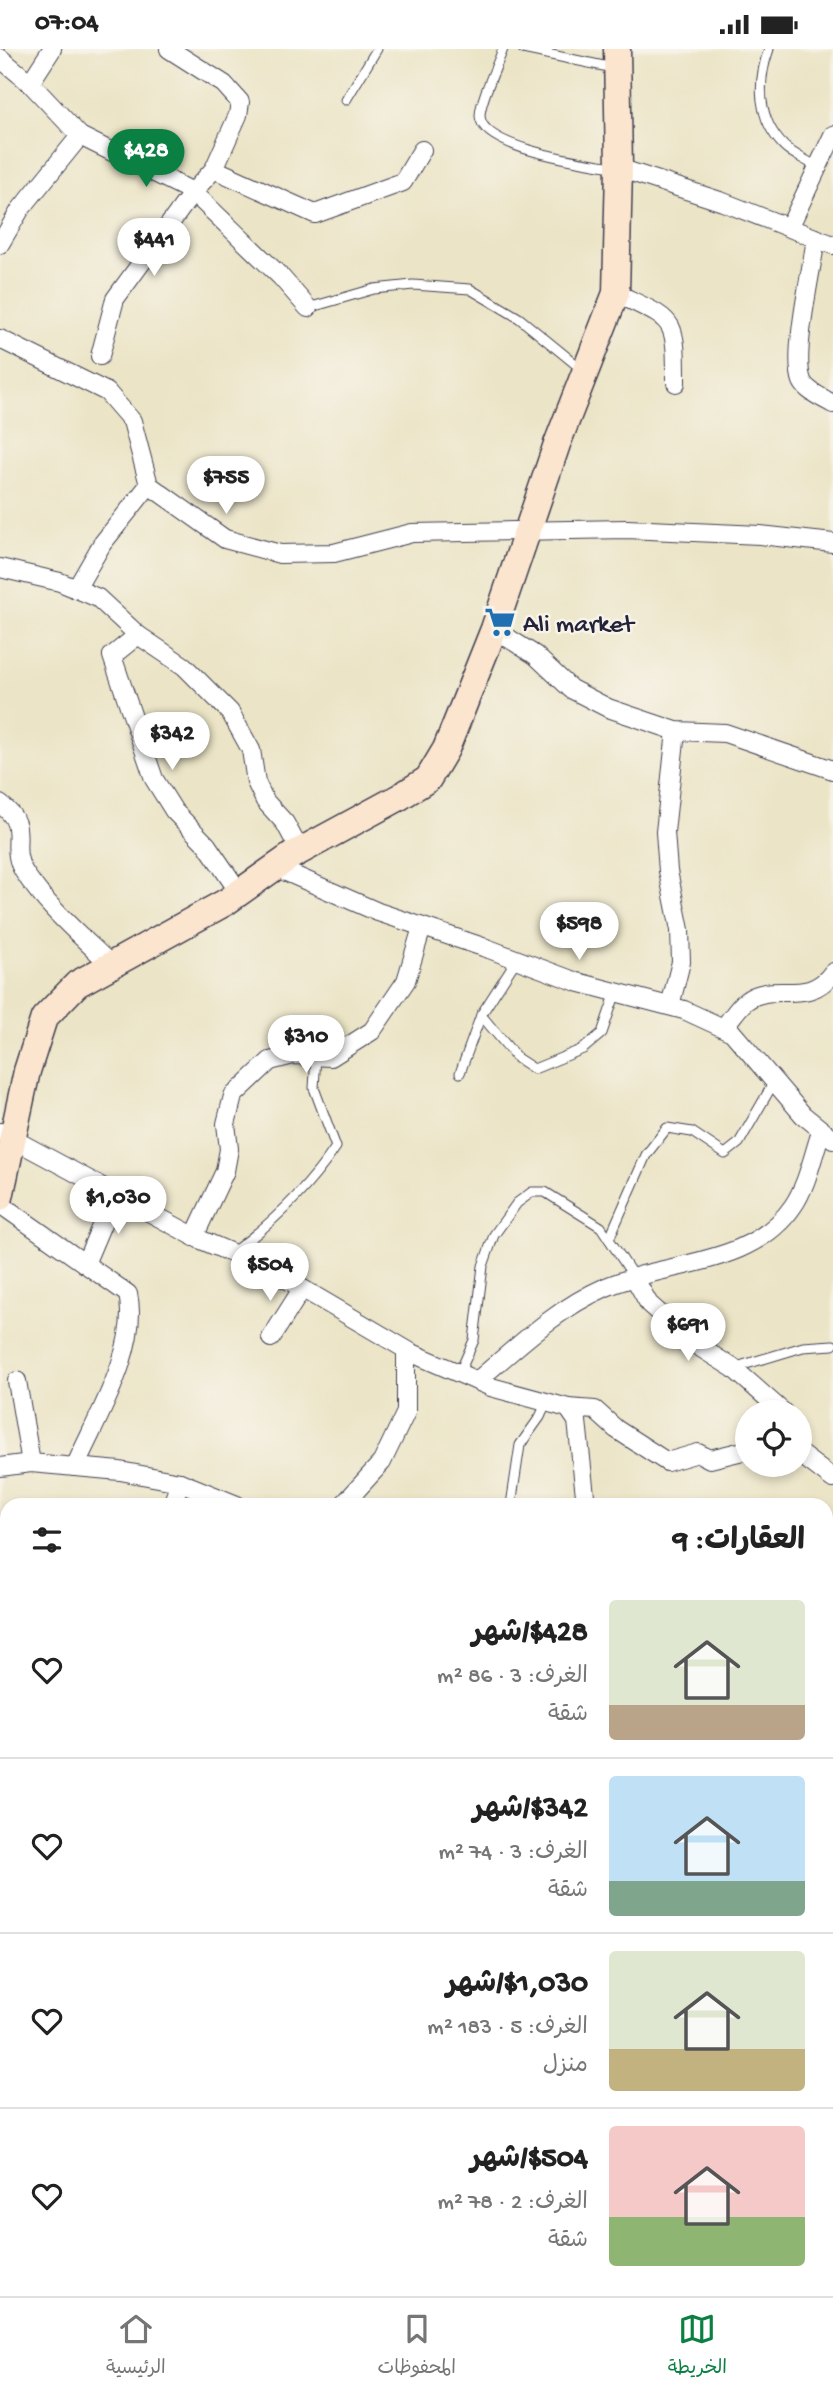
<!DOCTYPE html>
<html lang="ar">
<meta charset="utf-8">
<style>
body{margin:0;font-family:"Gochi Hand","Playpen Sans Arabic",sans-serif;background:#f2f2f2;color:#222;direction:rtl;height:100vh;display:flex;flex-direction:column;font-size:26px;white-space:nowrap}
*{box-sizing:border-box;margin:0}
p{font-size:23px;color:#767676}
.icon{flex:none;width:38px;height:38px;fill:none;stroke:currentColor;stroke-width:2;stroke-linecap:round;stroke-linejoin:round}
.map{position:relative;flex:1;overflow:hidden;direction:ltr}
.sheet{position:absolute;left:0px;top:1449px;width:833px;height:798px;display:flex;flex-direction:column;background:#fff;border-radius:21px 21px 0 0;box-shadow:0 4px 10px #0003;direction:rtl}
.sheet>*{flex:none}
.buttons{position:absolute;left:735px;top:1351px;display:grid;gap:14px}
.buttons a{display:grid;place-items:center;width:77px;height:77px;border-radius:50%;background:#fff;box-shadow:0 4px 10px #0003;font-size:35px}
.price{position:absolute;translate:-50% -60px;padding:0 16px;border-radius:24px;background:#fff;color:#222;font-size:23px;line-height:46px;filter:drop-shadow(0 2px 4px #0008)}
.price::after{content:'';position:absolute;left:50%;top:42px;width:21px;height:16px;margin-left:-10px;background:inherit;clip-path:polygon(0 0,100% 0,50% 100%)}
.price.selected{background:#0b8043;color:#fff}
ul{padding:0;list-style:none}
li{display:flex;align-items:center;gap:21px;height:175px;padding:0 28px}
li+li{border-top:2px solid #e0e0e0}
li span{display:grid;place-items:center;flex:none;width:196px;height:140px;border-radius:7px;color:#555}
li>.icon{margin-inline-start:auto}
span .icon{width:84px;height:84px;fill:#fffc;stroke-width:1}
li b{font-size:30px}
h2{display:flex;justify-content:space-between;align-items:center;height:84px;padding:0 28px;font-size:30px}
.status{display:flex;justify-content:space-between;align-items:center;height:49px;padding:0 35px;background:#fff;direction:ltr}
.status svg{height:19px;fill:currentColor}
.dock{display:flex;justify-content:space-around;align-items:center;height:98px;border-top:2px solid #e0e0e0;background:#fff;font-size:19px;color:#767676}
.dock a{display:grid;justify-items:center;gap:4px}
.dock .selected{color:#0b8043}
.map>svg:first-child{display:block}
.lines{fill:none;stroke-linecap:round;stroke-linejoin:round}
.lane-casing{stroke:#403f50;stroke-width:11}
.street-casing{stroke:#403f50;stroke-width:20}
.secondary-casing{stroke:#403f50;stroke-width:29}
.lane{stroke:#fff;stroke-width:9}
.street{stroke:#fff;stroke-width:18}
.secondary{stroke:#fbe5cf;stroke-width:26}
.labels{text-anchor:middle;stroke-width:5;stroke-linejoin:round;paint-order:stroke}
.poi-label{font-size:26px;fill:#22223b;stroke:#f7f3e8;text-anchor:start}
</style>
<div class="status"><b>07:04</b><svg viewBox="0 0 49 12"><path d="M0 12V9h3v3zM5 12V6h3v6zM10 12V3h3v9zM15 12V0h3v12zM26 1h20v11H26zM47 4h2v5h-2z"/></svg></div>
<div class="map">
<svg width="833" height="2247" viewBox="0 0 833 2247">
<rect width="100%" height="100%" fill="#f7f3e8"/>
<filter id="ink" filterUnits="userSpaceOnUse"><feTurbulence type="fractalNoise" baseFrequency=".0143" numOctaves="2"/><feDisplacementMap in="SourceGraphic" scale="14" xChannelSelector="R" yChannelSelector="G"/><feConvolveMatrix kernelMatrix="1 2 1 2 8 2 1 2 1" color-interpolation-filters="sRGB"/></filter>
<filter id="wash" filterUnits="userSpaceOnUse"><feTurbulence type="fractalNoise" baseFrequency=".00686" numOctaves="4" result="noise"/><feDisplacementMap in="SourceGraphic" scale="28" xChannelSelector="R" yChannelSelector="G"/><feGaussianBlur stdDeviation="1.57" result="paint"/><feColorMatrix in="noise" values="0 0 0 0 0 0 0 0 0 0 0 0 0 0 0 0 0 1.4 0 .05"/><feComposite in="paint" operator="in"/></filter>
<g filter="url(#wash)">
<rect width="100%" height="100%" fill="#ebe4c6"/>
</g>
<g filter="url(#ink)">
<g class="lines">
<g class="lane-casing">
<g id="lane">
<path d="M503,0c-6,17 -23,51 -23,67 2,34 111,47 138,52"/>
<path d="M523,0l90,19"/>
<path d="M769,0c-12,33 -12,70 15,97 9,9 23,14 33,21"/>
<path d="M346,51l31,-51"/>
<path d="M308,259l66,-19 39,-4 57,4 49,29 65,53"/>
<path d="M481,966l36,43 17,11 49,-20 19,-16 14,-41"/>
<path d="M460,1024l21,-58 36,-56"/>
<path d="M609,1190l37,-84 21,-27 25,4 33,22 14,-11 35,-61"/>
<path d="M233,1203c41,-30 74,-62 103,-105l-22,-59 2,-32"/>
<path d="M733,1319l70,-21 30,-2"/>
<path d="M459,1325l15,-34 9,-74 11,-31 23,-32 15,-11h13l56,35 33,50"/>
<path d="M511,1456l9,-60 20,-28 7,-16"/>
<path d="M826,1503l7,4"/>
<path d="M826,1573l7,-7"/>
<path d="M826,1737l7,-4"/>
</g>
</g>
<g class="street-casing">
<g id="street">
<path d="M169,0l55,35 16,18 -2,13 -24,54"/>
<path d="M0,9l30,25 50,53 113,56 88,85 27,31"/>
<path d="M30,34l22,-34"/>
<path d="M619,119l104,34 110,43"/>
<path d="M789,179l44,-93"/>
<path d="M816,189c-4,31 -24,116 -14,143 5,11 21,17 31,23"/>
<path d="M0,195l20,-34 60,-74"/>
<path d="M616,244c59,29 60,22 60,90"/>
<path d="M0,290l107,53 25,29 17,64 76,54 55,15 54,-1 78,-20 215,-4 133,6 73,8"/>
<path d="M100,307l15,-57 78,-107 21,-23 101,45 88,-32 19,-32"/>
<path d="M0,519l60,14 38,16 40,37 46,31 46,46 21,38 5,32 9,19 20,22 15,28"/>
<path d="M76,540l26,-45 47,-59"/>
<path d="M494,580l41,26 36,34 37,19 68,23 49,2 108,37"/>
<path d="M138,586l-26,21 42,123 20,32 33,34 32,47"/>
<path d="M0,755c32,23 7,41 24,68 23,35 57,64 87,93"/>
<path d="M275,818l103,45 111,37 88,33 107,28 48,22 71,83 30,24"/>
<path d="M670,957l11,-44 -1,-32 -12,-59 -3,-39 11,-101"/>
<path d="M724,978c7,-8 14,-20 22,-26 27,-21 62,7 87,-29"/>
<path d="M0,1083l199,107 70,30 143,84 79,34 77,21 9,13 9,84"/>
<path d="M0,1155l128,90c12,53 -32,125 -53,173"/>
<path d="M194,1188l31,-66 4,-22 -3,-25 7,-28 37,-35 23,-6 38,2 41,-26 34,-50 16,-54"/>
<path d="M85,1215l30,-71"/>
<path d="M634,1228l15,27 44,39 40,25 50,44"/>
<path d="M271,1289l31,-49"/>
<path d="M17,1332l14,82"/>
<path d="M477,1332c41,-35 79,-72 129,-94 60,-26 146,-20 187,-81 14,-20 20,-51 28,-74"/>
<path d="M568,1359l27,2 21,19 51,33 31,-9 12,6 37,-9"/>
<path d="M800,1405l33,25"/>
<path d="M0,1418l31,-4 89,8 60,11 57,23"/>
<path d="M172,1456l8,-23"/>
<path d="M343,1456l39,-43 24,-50v-62"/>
<path d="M0,1754l7,-8"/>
<path d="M826,1756l7,11"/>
<path d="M826,1991l7,4"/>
<path d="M826,2111l7,1"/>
<path d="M826,2213l7,2"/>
<path d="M123,2240l4,7"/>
<path d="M682,2240l11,7"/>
<path d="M755,2240l1,7"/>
</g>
</g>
<g class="secondary-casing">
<g id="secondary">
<path d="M0,1148l27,-126 17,-53 33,-34 149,-82 65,-46 107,-58 30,-19 18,-30 48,-120 63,-185 59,-151 3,-125 -2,-119"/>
<path d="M0,1965l7,30"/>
<path d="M0,2211l7,3"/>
</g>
</g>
<use href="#lane" class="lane"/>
<use href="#street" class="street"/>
<use href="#secondary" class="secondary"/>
</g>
</g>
<defs>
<g id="supermarket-bare" transform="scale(2.415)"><path d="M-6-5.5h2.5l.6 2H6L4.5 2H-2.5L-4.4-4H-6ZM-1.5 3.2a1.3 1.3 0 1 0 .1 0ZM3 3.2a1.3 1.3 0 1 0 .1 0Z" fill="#1f6fb2" stroke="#f7f3e8" stroke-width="2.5" paint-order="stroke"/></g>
</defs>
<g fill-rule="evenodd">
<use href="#supermarket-bare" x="500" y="573"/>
</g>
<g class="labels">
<g class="poi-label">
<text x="523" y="582">Ali market</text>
</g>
</g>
</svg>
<div class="buttons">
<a><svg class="icon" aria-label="locate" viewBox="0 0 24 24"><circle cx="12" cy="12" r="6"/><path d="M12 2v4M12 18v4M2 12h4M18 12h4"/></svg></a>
</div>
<b class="price selected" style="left:146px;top:140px">$428</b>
<b class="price" style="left:154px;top:229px">$441</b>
<b class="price" style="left:226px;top:467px">$755</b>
<b class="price" style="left:172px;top:723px">$342</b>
<b class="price" style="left:579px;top:913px">$598</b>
<b class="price" style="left:306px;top:1026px">$310</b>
<b class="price" style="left:118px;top:1187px">$1,030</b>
<b class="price" style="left:270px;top:1254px">$504</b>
<b class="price" style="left:688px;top:1314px">$691</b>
<section class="sheet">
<h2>العقارات: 9<svg class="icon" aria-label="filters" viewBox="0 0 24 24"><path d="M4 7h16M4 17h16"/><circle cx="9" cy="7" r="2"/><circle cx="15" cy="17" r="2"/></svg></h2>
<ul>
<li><span style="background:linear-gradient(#dfe7d0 75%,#b9a48a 0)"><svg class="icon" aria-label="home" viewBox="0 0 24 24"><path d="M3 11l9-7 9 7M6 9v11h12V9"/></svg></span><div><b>$428/شهر</b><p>الغرف: 3 · 86 m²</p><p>شقة</p></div><svg class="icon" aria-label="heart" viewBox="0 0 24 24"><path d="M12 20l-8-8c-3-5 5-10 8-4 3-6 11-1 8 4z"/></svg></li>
<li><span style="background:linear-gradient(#bfe0f5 75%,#7fa58c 0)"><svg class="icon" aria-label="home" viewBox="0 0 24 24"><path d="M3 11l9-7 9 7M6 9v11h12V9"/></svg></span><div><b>$342/شهر</b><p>الغرف: 3 · 74 m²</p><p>شقة</p></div><svg class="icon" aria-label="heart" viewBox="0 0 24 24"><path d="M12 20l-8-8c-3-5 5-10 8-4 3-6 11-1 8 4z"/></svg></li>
<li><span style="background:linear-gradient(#dfe7d0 70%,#c2b280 0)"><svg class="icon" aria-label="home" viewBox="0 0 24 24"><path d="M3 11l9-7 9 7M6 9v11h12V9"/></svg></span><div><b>$1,030/شهر</b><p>الغرف: 5 · 183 m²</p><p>منزل</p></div><svg class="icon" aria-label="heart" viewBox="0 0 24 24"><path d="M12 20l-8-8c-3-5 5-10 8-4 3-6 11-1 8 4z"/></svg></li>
<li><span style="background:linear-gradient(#f6c9c9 65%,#8fb573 0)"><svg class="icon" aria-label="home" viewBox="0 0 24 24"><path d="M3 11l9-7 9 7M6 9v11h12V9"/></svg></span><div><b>$504/شهر</b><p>الغرف: 2 · 78 m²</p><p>شقة</p></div><svg class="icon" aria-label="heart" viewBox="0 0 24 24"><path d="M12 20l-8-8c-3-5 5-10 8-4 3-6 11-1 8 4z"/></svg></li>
</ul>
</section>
</div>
<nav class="dock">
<a class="selected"><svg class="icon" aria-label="map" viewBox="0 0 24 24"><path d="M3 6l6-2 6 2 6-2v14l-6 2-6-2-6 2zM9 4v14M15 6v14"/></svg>الخريطة</a>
<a><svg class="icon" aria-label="saved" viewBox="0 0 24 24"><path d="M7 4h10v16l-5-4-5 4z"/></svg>المحفوظات</a>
<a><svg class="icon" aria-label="home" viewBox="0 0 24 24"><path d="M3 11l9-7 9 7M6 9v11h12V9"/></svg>الرئيسية</a>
</nav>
